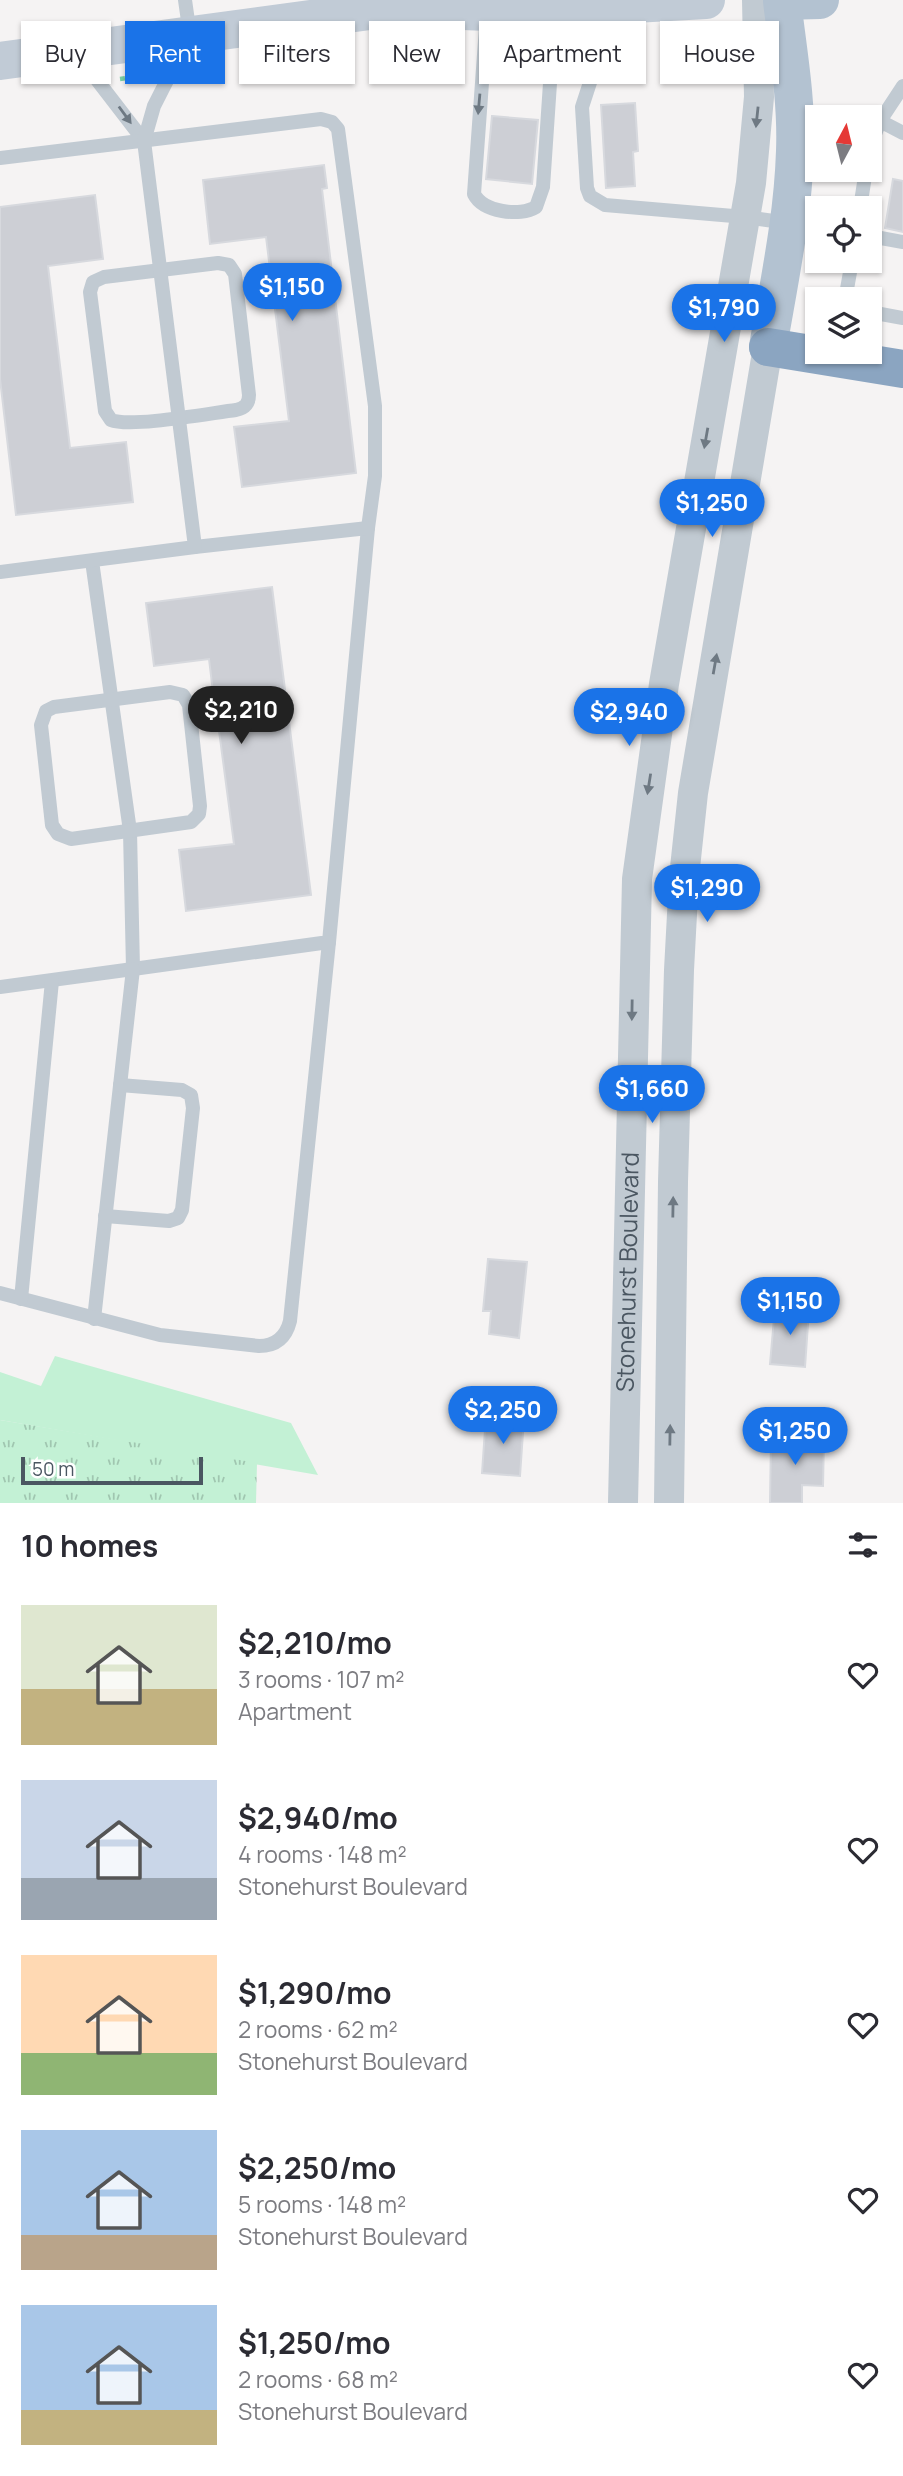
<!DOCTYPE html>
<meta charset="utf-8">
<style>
body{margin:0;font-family:Manrope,sans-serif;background:#f7f7f7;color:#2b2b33;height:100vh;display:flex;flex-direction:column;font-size:26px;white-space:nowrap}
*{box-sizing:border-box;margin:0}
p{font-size:23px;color:#7c7c81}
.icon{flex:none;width:38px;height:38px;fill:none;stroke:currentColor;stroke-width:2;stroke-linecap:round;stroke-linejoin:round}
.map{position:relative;height:1503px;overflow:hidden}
.details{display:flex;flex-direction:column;background:#fff;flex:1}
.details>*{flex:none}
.guide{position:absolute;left:21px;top:21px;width:861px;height:63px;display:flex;gap:14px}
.needle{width:46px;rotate:7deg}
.controls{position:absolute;left:805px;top:105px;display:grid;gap:14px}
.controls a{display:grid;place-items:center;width:77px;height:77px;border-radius:0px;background:#fff;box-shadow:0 2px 5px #0004;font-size:35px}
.scale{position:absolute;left:21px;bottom:18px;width:182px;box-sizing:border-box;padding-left:7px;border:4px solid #4a5661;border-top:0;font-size:19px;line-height:24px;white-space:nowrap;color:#4a5661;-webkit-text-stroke:5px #fff;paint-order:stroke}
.price{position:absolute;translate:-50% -60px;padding:0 16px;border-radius:24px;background:#1a73e8;color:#fff;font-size:23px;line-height:46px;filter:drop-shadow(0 2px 4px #0008)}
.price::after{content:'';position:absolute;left:50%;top:42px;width:21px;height:16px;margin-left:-10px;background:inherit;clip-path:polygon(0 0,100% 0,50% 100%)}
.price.selected{background:#222;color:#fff}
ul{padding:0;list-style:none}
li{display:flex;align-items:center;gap:21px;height:175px;padding:0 21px}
li span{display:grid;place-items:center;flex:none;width:196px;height:140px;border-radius:0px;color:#555}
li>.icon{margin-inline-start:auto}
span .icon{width:84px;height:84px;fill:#fffc;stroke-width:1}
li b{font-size:30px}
h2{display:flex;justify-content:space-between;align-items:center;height:84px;padding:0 21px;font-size:30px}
.pill{padding:0 24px;border-radius:0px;background:#fff;box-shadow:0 2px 5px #0004;font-size:24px;line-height:63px}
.pill.selected{background:#1a73e8;color:#fff}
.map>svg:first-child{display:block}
.grass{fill:#c3f1d5}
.park{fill:url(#park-tufts)}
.building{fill:#cdcfd5;stroke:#d7d9de;stroke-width:2}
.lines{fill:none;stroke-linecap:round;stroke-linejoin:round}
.path{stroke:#7ad0a6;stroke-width:4.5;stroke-dasharray:5 3.5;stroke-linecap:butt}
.lane{stroke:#c1cad2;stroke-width:14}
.street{stroke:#c1cad2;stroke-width:30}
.secondary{stroke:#c1cbd6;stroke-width:38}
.primary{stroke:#b3c2d1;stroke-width:38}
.highway{stroke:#8ba5c1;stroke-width:38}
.oneway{fill:#6e7983}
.labels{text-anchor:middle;stroke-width:6;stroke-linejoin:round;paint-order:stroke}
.street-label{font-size:24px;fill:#4a5661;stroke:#fff}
</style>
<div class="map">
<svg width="903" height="1503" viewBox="0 0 903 1503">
<defs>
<pattern id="park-tufts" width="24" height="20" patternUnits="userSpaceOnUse" patternTransform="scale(1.75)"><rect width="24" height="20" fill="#c3f1d5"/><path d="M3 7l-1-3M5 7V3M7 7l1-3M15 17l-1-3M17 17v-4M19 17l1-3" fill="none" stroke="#a0c6b0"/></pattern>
</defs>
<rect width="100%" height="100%" fill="#f5f3f3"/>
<path class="grass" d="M55,1356l236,67 27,52 -318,-55v-48l41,14z"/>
<path class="park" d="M0,1420l257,43 -1,40h-256z"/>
<g class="building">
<path d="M635,103l3,48 -5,1 2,34 -29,2 -5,-83z"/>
<path d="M492,116l46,4 -6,64 -46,-5z"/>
<path d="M324,165l3,23 -5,1 34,284 -114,14 -8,-60 55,-6 -23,-184 -56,7 -7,-64z"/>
<path d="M893,179l10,2v51l-18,-4z"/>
<path d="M95,195l8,64 -55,7 22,182 56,-6 7,60 -117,13 -16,-136v-172z"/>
<path d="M272,587l39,308 -125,16 -7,-61 55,-6 -16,-121 -9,2 -2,-15 8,-1 -6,-50 -55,7 -8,-63z"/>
<path d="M488,1259l39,3 -8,76 -30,-4 2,-23h-8z"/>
<path d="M775,1307l34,3 -4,57 -35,-3z"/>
<path d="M486,1415l38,3 -4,58 -38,-3z"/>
<path d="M771,1437l53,1 -1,48 -21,-1v18h-32z"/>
</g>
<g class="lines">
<path class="path" d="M120,79l29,-4"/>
<g class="lane">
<path d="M597,8v53l-15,46 5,81 3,8 15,9 140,12 72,10"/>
<path d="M487,13l-13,181c9,18 46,23 62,13l7,-20 12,-178"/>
<path d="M77,54l67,87"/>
<path d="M880,121l23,12"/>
<path d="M870,147l10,-26 23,-35"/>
<path d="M0,158l321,-39 11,3 6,7 37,277v70l-7,52 -39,414 -196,27 -3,-138 -38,-270"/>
<path d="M860,208l6,-38"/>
<path d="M870,236l33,6"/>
<path d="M218,263l11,2 6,9 14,121c0,9 -4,13 -13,15 -25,3 -106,18 -125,10l-6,-9 -15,-119 3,-10 11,-5z"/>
<path d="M849,299l-2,-10 5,-28"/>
<path d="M870,312l33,6"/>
<path d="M195,547l173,-19"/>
<path d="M0,572l195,-25 -51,-406 10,-35 36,-71 -5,-35"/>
<path d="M170,692l13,3 6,10 11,101 -1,8 -8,8 -120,17 -13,-5 -6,-9 -11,-100 5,-14 8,-4z"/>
<path d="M0,987l133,-18 -39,350"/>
<path d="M105,1216l64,5 9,-3 4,-8 11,-102 -2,-13 -9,-5 -62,-5"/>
<path d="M0,1293l160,42 99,11c17,0 27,-9 31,-25l39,-379"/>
<path d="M21,1299l31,-318"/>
</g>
<g class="street">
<path id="s1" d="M623,1503l14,-624 27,-195 87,-501 8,-86 -2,-97"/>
<path d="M669,1503l4,-321 6,-212 5,-93 9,-84 75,-446"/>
</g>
<path class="secondary" d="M0,61l392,-53 95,4 219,-12"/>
<path class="primary" d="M768,347c11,-65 25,-130 27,-196 2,-50 -7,-100 -13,-150l38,-1"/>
<path class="highway" d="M768,347l135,22"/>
</g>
<defs><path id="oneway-solid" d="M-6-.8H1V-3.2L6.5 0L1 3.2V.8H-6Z" transform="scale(1.75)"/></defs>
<g class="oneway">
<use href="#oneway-solid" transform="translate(479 104) rotate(95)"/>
<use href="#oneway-solid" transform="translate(125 115) rotate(54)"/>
<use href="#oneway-solid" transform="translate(757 117) rotate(96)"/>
<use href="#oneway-solid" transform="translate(706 438) rotate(100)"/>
<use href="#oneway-solid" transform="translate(715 664) rotate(-80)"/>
<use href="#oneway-solid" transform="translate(649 784) rotate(99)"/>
<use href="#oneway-solid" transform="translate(632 1010) rotate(91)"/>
<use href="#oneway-solid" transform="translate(673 1207) rotate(-89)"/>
<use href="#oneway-solid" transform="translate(670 1435) rotate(-89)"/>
</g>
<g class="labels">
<g class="street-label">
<text dy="8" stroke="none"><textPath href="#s1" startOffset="231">Stonehurst Boulevard</textPath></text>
</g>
</g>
</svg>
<div class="controls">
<a><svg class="needle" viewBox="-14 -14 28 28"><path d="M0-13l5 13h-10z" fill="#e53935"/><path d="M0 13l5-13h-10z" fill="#7c7c81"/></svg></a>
<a><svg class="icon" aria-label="locate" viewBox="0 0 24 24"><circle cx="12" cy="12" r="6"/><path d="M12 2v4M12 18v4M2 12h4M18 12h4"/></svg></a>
<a><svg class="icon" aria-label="layers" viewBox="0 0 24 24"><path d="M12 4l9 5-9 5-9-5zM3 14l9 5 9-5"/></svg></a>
</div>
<div class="scale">50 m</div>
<b class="price" style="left:292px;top:323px">$1,150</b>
<b class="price" style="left:724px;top:344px">$1,790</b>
<b class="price" style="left:712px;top:539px">$1,250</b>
<b class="price selected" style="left:241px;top:746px">$2,210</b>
<b class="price" style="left:629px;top:748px">$2,940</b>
<b class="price" style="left:707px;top:924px">$1,290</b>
<b class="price" style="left:652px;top:1125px">$1,660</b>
<b class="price" style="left:790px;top:1337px">$1,150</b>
<b class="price" style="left:503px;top:1446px">$2,250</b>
<b class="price" style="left:795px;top:1467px">$1,250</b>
<div class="guide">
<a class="pill">Buy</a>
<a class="pill selected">Rent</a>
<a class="pill">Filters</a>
<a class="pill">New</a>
<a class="pill">Apartment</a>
<a class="pill">House</a>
</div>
</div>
<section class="details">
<h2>10 homes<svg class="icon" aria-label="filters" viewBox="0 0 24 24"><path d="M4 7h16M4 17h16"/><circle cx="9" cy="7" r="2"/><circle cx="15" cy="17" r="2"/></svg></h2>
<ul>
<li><span style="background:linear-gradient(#dfe7d0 60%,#c2b280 0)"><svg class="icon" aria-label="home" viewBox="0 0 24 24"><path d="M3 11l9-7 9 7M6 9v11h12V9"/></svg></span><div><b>$2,210/mo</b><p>3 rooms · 107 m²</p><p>Apartment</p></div><svg class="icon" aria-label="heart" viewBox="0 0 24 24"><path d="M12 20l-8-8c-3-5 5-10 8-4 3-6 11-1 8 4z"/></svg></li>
<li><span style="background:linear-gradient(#c9d6e8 70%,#9aa5b1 0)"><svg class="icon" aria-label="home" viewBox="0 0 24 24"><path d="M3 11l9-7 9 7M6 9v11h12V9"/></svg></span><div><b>$2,940/mo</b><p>4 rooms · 148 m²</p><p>Stonehurst Boulevard</p></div><svg class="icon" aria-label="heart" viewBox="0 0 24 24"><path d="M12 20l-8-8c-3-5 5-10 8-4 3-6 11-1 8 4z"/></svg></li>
<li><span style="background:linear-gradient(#ffd9b3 70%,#8fb573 0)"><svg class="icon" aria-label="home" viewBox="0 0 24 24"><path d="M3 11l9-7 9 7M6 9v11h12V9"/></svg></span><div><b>$1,290/mo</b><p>2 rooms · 62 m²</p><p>Stonehurst Boulevard</p></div><svg class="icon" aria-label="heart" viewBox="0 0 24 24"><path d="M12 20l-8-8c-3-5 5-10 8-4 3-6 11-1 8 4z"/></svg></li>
<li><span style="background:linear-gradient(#a9c7e8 75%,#b9a48a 0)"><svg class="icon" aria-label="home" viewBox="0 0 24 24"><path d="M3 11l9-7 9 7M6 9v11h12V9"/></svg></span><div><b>$2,250/mo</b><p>5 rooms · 148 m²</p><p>Stonehurst Boulevard</p></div><svg class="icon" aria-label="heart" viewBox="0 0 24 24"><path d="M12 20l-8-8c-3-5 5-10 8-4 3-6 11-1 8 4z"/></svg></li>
<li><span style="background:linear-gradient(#a9c7e8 75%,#c2b280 0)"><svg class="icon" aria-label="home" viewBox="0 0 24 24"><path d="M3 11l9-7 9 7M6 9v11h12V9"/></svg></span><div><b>$1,250/mo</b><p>2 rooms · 68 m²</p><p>Stonehurst Boulevard</p></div><svg class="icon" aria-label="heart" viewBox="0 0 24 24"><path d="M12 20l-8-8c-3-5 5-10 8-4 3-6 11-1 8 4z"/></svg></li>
</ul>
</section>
